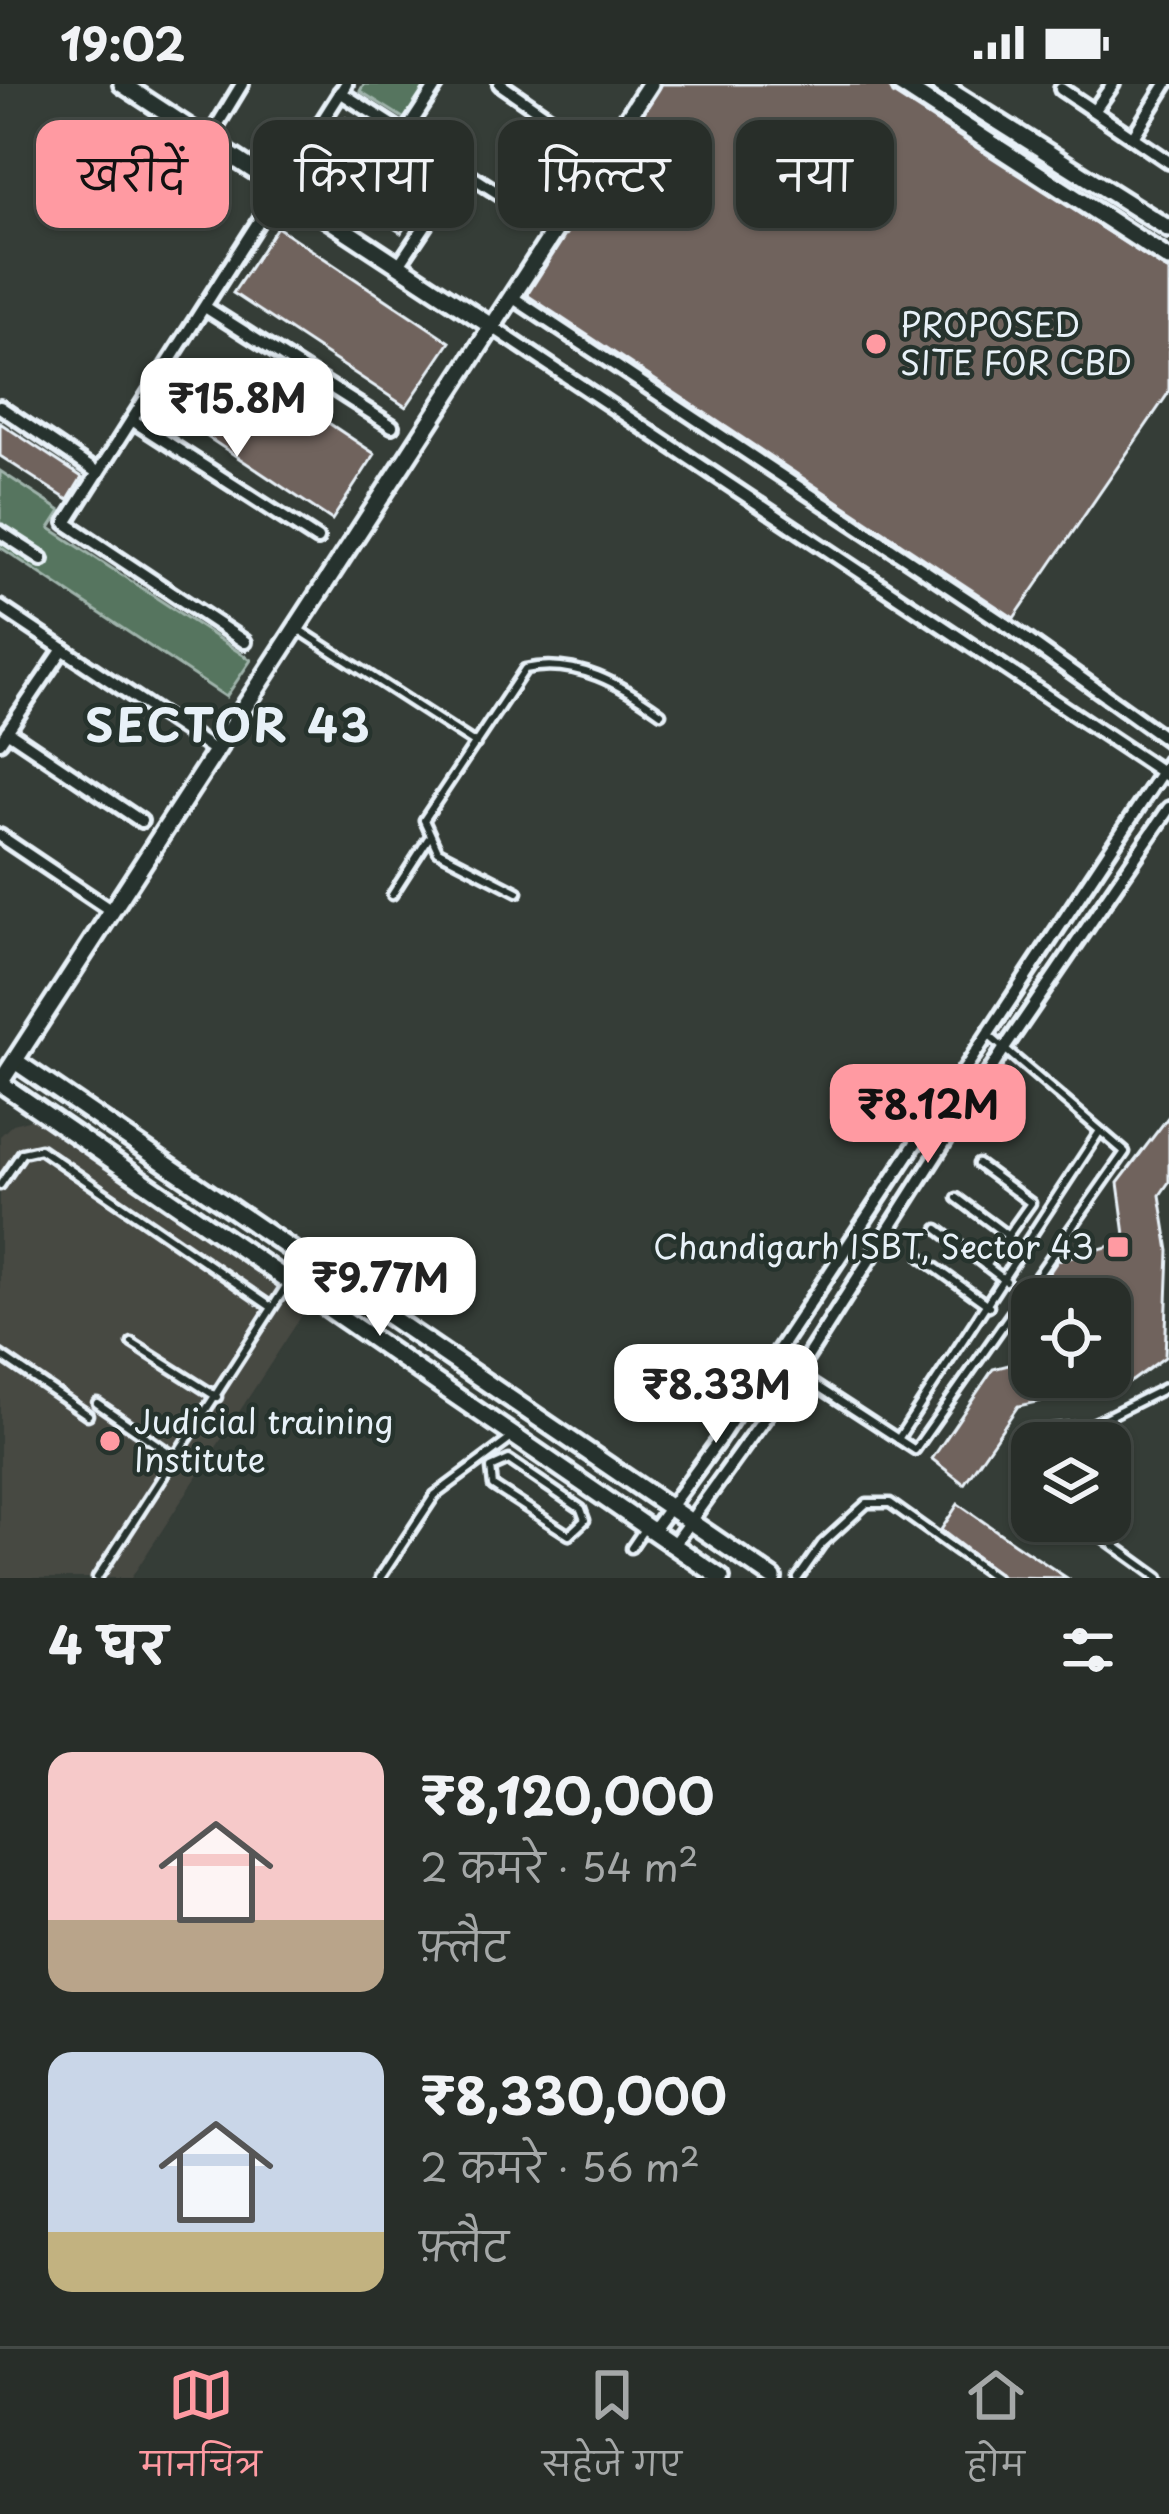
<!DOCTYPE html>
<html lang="hi">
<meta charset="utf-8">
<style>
body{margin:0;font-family:"Playpen Sans","Playpen Sans Deva",sans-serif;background:#303631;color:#f1f3f6;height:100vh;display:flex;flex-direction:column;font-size:45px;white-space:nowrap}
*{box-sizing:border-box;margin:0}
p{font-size:39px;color:#a5a8a8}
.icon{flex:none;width:66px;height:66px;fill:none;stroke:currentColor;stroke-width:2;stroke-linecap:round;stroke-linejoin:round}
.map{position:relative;height:1494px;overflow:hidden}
.details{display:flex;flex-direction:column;background:#282e29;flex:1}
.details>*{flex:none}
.guide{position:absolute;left:36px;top:36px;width:1098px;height:108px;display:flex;gap:24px}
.fabs{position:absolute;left:1011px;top:1194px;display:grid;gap:24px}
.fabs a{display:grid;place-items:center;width:120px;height:120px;border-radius:24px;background:#282e29;box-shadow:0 3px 9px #0004,0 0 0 3px #444a46;font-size:60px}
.price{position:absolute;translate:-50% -102px;padding:0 27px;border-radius:24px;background:#fff;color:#222;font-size:39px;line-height:78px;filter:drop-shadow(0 3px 6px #0008)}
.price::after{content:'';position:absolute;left:50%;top:72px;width:36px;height:27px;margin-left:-18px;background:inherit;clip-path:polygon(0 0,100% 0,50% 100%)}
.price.on{background:#ff9aa2;color:#111}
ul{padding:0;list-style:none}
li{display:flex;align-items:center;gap:36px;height:300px;padding:0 48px}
li span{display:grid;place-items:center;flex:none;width:336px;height:240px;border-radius:24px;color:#555}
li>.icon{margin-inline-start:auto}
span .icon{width:144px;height:144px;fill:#fffc;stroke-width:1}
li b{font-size:51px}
h2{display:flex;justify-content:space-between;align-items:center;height:144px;padding:0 48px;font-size:51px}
.chip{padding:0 42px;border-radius:24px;background:#282e29;box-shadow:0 3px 9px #0004,0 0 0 3px #444a46;font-size:42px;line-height:108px}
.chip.on{background:#ff9aa2;color:#111}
.status{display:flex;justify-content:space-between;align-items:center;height:84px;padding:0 60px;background:#282e29;direction:ltr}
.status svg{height:33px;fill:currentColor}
.tabs{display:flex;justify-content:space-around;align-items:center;height:168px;border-top:3px solid #444a46;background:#282e29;font-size:33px;color:#a5a8a8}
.tabs a{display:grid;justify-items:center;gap:6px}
.tabs .on{color:#ff9aa2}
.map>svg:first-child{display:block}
.built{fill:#474842}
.green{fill:#56755e;stroke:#9fb3ab;stroke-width:3}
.building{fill:#70635d;stroke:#e8f1f8;stroke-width:3}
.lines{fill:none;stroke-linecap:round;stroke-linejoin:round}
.lane-casing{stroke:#e8f1f8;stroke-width:15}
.street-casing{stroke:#e8f1f8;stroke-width:20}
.secondary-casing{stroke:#e8f1f8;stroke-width:24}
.lane{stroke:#26332d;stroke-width:6}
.street{stroke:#26332d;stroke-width:10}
.secondary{stroke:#26332d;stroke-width:15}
.poi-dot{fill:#ff9aa2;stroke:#26332d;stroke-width:4.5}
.labels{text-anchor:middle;stroke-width:9;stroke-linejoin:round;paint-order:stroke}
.poi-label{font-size:33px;fill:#e8f1f8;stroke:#26332d;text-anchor:start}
.district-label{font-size:45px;font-weight:bold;letter-spacing:3px;fill:#e8f1f8;stroke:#26332d}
</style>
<div class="status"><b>19:02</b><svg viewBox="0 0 49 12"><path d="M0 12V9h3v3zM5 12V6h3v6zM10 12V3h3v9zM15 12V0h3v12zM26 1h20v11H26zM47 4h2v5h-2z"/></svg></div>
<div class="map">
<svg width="1169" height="1494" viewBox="0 0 1169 1494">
<rect width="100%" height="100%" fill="#353d37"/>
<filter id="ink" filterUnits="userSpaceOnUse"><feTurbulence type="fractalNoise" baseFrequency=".00833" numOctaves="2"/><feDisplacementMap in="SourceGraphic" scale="24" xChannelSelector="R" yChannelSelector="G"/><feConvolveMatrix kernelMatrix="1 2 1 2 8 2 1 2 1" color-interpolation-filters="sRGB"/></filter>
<g filter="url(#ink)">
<path class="built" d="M35,1034l275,185 -179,275h-131v-442l13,-12z"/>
<g class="green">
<path d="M364,0h67l-23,37 -48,-30z"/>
<path d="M0,387l61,40 -11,17 201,132 -25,37 -226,-150z"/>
</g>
<g class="building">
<path d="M662,0h226l5,10 276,177v121l-155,226 -487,-323z"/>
<path d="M346,34l90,59 -10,17 -90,-60z"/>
<path d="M321,73l90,60 -10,16 -90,-60z"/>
<path d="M277,143l173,115 -44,65 -173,-114z"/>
<path d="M237,278l138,92 -43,66 -138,-92z"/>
<path d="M0,339l82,54 -14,23 -68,-44z"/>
<path d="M1169,1032v66l-9,13 9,56 -4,106 -33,24 -114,25 -54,78 -32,-25 61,-90 39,-10v18h78v-78h-73l-1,-7 22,-32 68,-18 -8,-59z"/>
<path d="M958,1420l56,39 53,35 -65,-1 -61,-47z"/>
</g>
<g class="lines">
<g class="lane-casing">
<g id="lane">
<path d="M298,545l178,115"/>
<path d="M518,808l-80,-41 -14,-31 101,-151c50,-12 97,16 136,44"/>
<path d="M392,811l36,-56"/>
<path d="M978,1080l53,39 -45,63"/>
<path d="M0,1101l22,-32 18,-4 231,158"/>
<path d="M957,1114l51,38"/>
<path d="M938,1145l68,52"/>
<path d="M922,1174l67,48"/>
<path d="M132,1259l85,54"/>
<path d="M0,1271l88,60"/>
<path d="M797,1289l118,77 210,-298 -138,-118"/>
<path d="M97,1319l81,56"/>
<path d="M898,1355l202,-308"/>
<path d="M509,1376l72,49 4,11 -16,15 -76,-49 -2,-18z"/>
<path d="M1032,1399l-17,-14 10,-23 19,-16 45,-4 80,-40"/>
<path d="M1080,1437l79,57"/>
<path d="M631,1464l15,-22"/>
<path d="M97,1494l206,-318"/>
<path d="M380,1494l55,-83 78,-58"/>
<path d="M798,1494l24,-34 45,-41h23l105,75"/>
</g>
</g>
<g class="street-casing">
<g id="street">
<path d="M500,0l81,56"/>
<path d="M1061,5l108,73"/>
<path d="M340,8l214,137"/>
<path d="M1094,27l19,-27"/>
<path d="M405,49l32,-49"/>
<path d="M1133,53l33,-53"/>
<path d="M208,56l34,-56"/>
<path d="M400,179l63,-94"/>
<path d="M512,213l496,329 161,115"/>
<path d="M205,223l187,119"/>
<path d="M491,242l678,451"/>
<path d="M0,323l98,66"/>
<path d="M132,336l185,119"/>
<path d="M0,448l42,27"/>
<path d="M0,523l217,145"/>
<path d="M245,558l-179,-119 280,-439"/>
<path d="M7,647l134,90"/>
<path d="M0,658l63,-93"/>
<path d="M0,752l113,76"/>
<path d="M653,1446l66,-90 450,-679"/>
<path d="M673,1461l124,-172 207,-324 165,-241"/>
</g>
</g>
<g class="secondary-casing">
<g id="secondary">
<path d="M122,0l369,242"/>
<path d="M900,0l269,175"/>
<path d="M939,0l230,145"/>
<path d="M15,977l758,517"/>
<path d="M0,999l650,-999"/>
<path d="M0,999l721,495"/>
</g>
</g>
<use href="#lane" class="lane"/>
<use href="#street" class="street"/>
<use href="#secondary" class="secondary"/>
</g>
</g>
<g class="poi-dot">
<circle cx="876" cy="260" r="12"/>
<rect x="1106" y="1151" width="24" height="24" rx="6"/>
<circle cx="110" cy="1357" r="12"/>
</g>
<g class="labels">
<g class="poi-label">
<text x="900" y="253">PROPOSED<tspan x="900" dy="38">SITE FOR CBD</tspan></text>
<text x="1094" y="1175" text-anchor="end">Chandigarh ISBT, Sector 43</text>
<text x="134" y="1350">Judicial training<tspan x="134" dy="38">Institute</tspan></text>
</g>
<g class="district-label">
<text x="229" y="658">SECTOR 43</text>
</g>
</g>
</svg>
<div class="fabs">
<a><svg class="icon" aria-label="locate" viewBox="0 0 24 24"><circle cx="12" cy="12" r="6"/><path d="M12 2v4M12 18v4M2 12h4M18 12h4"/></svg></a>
<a><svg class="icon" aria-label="layers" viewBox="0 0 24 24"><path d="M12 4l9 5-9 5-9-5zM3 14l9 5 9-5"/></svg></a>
</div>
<b class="price" style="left:237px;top:376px">₹15.8M</b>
<b class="price on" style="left:928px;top:1082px">₹8.12M</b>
<b class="price" style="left:380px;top:1255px">₹9.77M</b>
<b class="price" style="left:716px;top:1362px">₹8.33M</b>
<div class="guide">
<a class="chip on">खरीदें</a>
<a class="chip">किराया</a>
<a class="chip">फ़िल्टर</a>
<a class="chip">नया</a>
</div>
</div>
<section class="details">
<h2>4 घर<svg class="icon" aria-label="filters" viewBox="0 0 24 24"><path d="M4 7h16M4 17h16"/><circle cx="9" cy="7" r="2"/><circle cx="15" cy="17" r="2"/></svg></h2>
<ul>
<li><span style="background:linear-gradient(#f6c9c9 70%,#b9a48a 0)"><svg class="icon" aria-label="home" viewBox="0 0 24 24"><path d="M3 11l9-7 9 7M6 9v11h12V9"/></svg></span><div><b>₹8,120,000</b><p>2 कमरे · 54 m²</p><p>फ़्लैट</p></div></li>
<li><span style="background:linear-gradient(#c9d6e8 75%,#c2b280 0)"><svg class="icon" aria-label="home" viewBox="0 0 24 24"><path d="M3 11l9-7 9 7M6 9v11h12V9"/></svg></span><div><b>₹8,330,000</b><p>2 कमरे · 56 m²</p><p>फ़्लैट</p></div></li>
</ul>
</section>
<nav class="tabs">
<a class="on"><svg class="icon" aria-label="map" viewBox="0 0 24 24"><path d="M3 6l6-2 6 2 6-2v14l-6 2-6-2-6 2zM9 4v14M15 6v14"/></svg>मानचित्र</a>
<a><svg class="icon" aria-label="saved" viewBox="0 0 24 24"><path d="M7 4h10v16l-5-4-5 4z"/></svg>सहेजे गए</a>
<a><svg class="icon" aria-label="home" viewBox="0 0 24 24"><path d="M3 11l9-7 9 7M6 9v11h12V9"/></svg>होम</a>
</nav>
